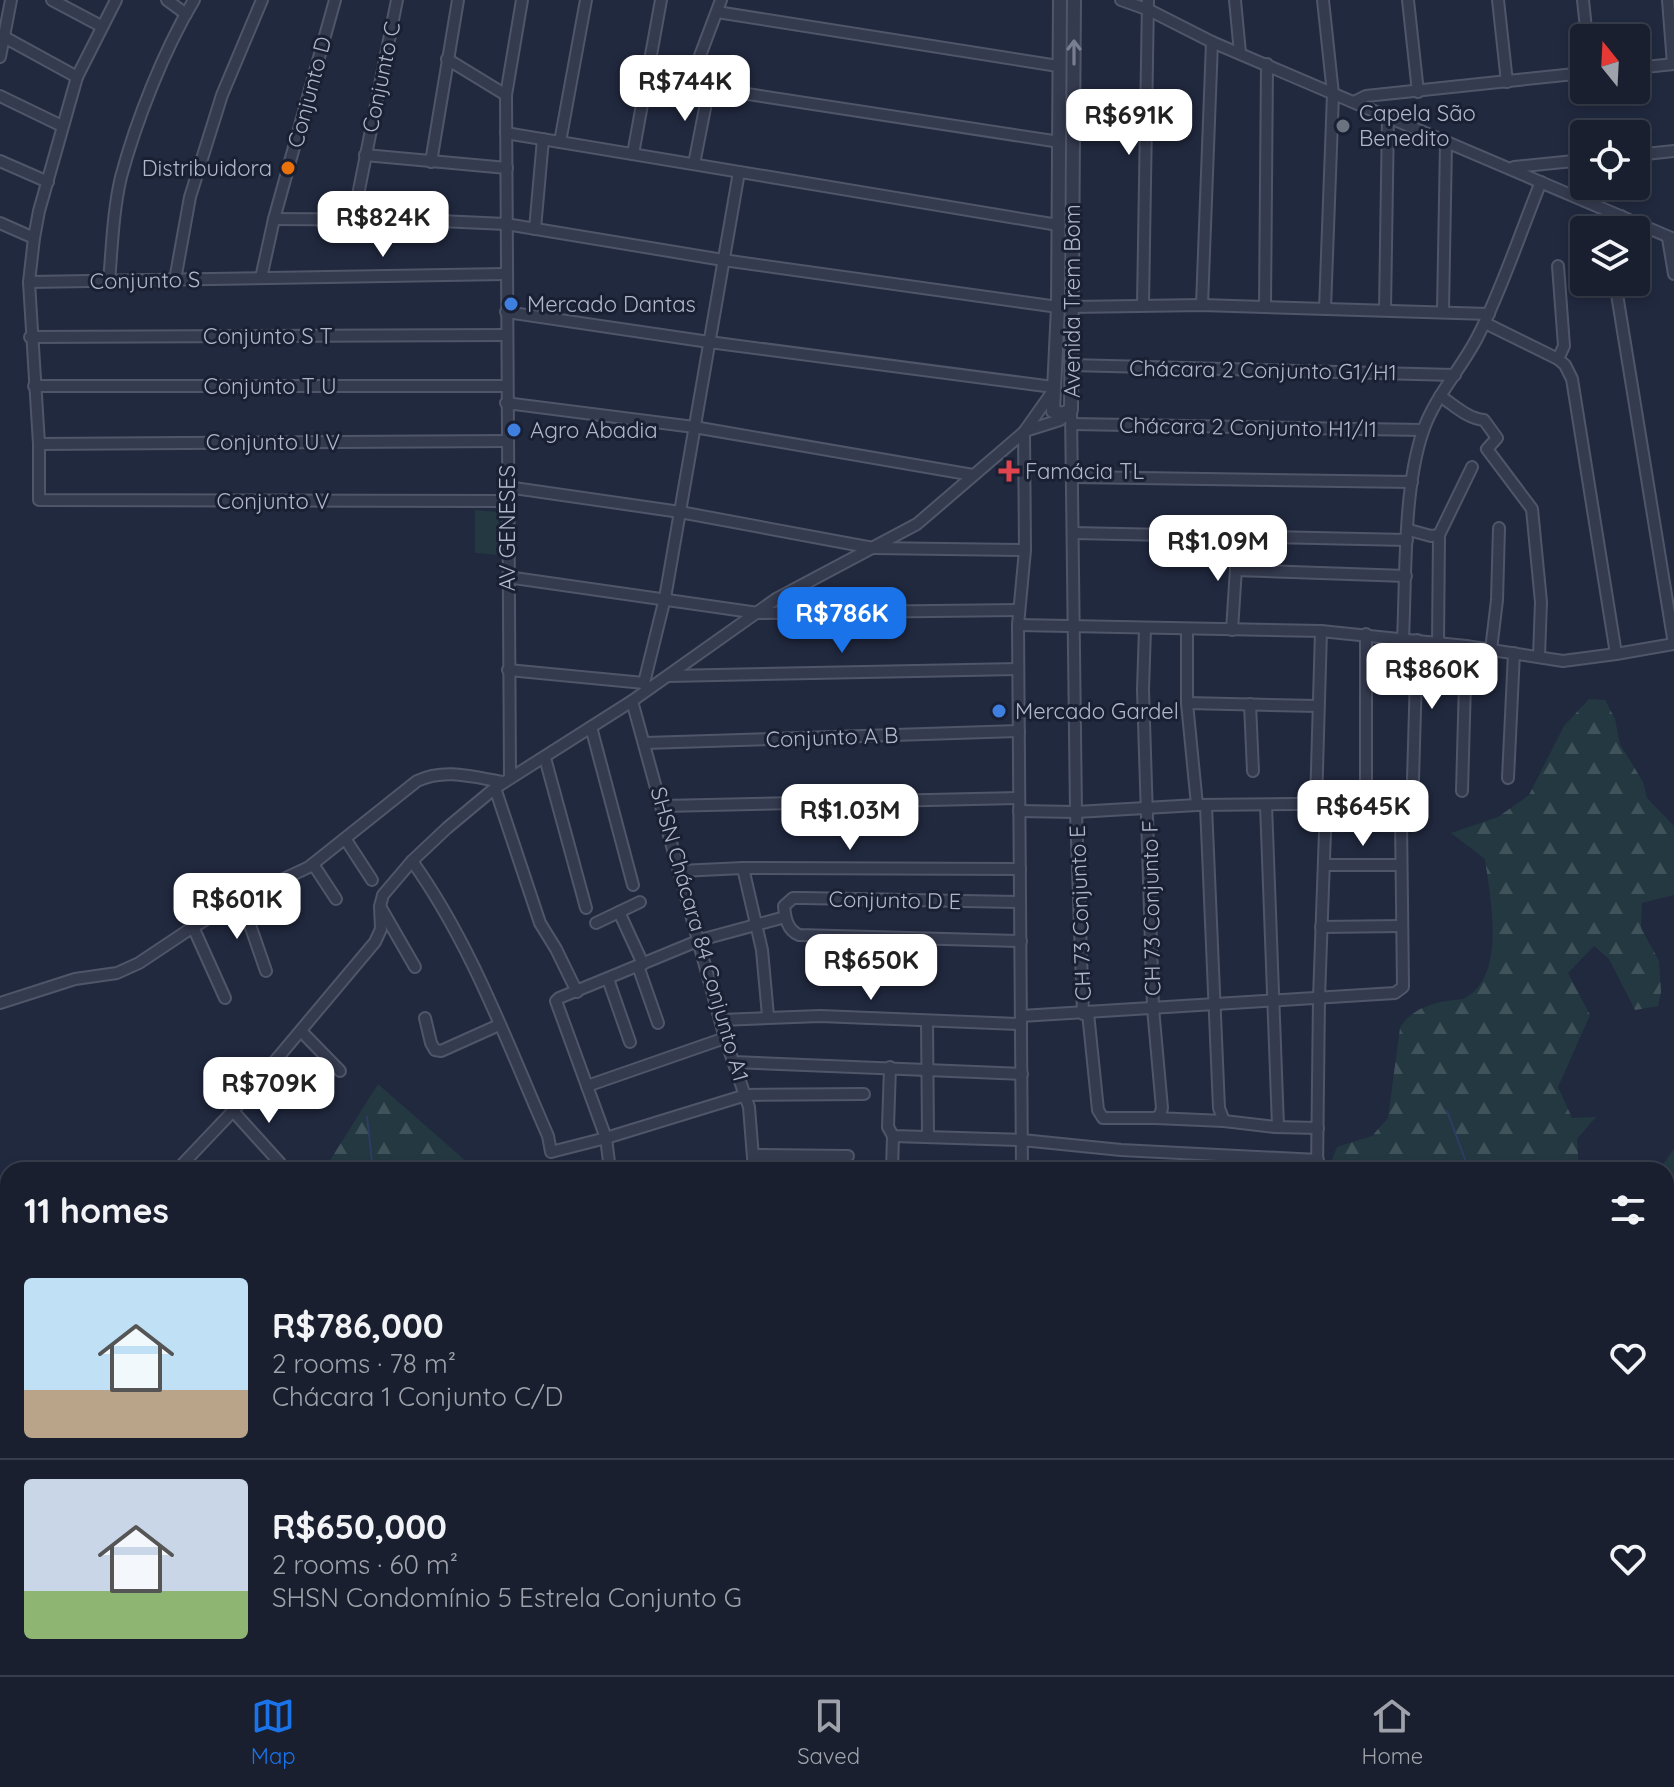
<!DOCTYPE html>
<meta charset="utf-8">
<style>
body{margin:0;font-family:Quicksand,sans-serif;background:#222737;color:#f1f3f6;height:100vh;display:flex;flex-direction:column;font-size:30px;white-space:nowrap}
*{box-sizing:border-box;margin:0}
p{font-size:26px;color:#9fa2aa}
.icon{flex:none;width:44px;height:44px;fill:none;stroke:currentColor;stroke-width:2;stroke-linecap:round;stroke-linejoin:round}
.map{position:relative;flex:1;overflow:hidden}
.panel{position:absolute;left:0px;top:1162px;width:1674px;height:514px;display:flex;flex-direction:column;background:#191f2f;border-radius:24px 24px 0 0;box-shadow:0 4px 12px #0003,0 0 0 2px #373d4b}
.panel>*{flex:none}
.needle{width:52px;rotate:342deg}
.buttons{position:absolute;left:1570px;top:24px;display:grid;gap:16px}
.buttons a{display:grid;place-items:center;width:80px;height:80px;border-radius:8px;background:#191f2f;box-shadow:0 4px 12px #0003,0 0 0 2px #373d4b;font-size:40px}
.price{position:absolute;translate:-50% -68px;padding:0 18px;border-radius:16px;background:#fff;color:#222;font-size:26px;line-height:52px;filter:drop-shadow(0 2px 4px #0008)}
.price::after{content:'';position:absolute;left:50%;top:48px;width:24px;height:18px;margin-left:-12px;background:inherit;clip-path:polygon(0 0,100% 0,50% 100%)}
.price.selected{background:#1a73e8;color:#fff}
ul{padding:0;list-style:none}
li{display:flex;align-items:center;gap:24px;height:200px;padding:0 24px}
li+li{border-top:2px solid #373d4b}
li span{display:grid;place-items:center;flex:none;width:224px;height:160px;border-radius:8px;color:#555}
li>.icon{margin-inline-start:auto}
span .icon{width:96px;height:96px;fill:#fffc;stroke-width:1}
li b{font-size:34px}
h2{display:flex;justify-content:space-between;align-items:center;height:96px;padding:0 24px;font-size:34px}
.tab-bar{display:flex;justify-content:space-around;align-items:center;height:112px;border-top:2px solid #373d4b;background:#191f2f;font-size:22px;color:#9fa2aa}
.tab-bar a{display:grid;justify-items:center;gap:4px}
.tab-bar .selected{color:#1a73e8}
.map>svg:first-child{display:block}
.forest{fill:url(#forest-firs)}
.park{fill:#233840}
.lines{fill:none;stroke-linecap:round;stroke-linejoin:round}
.stream{stroke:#2f3c64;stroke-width:2}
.minor-casing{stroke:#505669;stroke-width:14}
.tertiary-casing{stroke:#505669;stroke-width:16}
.minor{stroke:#353b4f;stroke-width:10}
.tertiary{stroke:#353b4f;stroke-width:12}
.oneway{stroke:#797f93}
.worship-dot{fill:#6b7280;stroke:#1a2033;stroke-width:3}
.food-dot{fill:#e8710a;stroke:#1a2033;stroke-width:3}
.shop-dot{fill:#3f7fe0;stroke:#1a2033;stroke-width:3}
.health-dot{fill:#e0444e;stroke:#1a2033;stroke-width:3}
.labels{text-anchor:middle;stroke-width:6;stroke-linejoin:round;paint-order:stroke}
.street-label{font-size:22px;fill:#b1b6ca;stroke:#1a2033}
.poi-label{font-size:22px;fill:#b1b6ca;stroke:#1a2033;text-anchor:start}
</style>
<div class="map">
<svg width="1674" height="1675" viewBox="0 0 1674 1675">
<defs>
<pattern id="forest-firs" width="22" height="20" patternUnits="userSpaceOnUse" patternTransform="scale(2)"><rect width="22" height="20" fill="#233840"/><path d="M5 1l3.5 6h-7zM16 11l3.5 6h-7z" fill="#41535a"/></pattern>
</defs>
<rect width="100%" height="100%" fill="#21293f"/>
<g class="forest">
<path d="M1589,699l16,1 10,19 5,25 23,38 4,16 27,28v69l-32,8 -1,25 18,33 2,31 -3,14 -23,4 -26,-51 -15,-13 -26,27 22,42 -32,72 14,31 24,-1 -19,22 2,31h-251l9,-23 35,-11 16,-18 12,-90c10,-17 28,-24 46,-27 6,-1 14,-1 19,-3 42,-22 25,-101 20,-139l-34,-26 47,-16 31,-22 35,-69z"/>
<path d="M378,1084l98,86h-152z"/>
<path d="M1674,1149v313l-8,7v-299h-7z"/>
<path d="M122,1668h175l-1,7h-177z"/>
<path d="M1286,1668h321l-1,7h-321z"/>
</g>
<path class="park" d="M475,510l24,2 -1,43 -23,-2z"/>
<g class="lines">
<g class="stream">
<path d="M1447,1111l22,59"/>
<path d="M367,1117l6,53"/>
<path d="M163,1675l1,-7"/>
<path d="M1474,1675l1,-7"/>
</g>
<g class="minor-casing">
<g id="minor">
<path d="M52,0l49,26"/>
<path d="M116,0l-39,77 -38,134 -5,27 -5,44 10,162v56l468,1"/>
<path d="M167,0l19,14"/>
<path d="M721,0l-32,85 371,57"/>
<path d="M1121,0l28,10 63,32 462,197"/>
<path d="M1235,0l5,53"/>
<path d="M1323,0l10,94 -8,215"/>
<path d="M1408,0l10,92"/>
<path d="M1498,0l9,82"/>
<path d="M1583,0l4,38"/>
<path d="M1668,0l5,64"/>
<path d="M717,12l341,54"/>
<path d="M4,37l73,40"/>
<path d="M0,57l11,-57"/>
<path d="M447,59l59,36"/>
<path d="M1636,68l38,-4"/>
<path d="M0,96l62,30"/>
<path d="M1354,102l12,-6 218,-23"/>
<path d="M506,133l552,92"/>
<path d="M560,142l26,-142"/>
<path d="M633,154l28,-154"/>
<path d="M365,155l142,13"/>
<path d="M1636,155l38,-4"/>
<path d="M0,161l48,21"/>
<path d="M431,162l27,-162"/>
<path d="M694,164l15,-76"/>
<path d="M1514,167l70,-7"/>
<path d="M274,219l144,1 88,4 217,36 335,47"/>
<path d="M353,220l44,-220"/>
<path d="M0,223l34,15"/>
<path d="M535,229l8,-90"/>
<path d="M1617,230l4,-14"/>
<path d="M1668,238l6,36"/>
<path d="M261,278l13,-59 61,-219"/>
<path d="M175,280l15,-83 32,-102 40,-95"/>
<path d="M29,282l476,-8"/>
<path d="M109,282c3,-35 4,-71 12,-105 15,-56 43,-127 73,-177"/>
<path d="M1615,282l59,362"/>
<path d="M1143,305l5,-305"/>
<path d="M1202,305l10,-263"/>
<path d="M1072,307l130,-2 287,9"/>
<path d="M1265,307l2,-243"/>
<path d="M1385,310l3,-193"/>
<path d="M1443,311l3,-168"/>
<path d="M506,312l203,30 344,45"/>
<path d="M30,337l476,-2"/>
<path d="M1558,359l6,-13 -6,-80"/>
<path d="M1071,365l384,10"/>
<path d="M34,386h472"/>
<path d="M1440,396c14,9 28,23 44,24l13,18 -10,11 45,60 9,93 -2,54"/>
<path d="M506,403l188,24 279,48"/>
<path d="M1071,410l5,402 7,202"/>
<path d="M1072,424l351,6"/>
<path d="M1025,431l35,-11 7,-6"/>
<path d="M39,444l468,-3"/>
<path d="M1073,477l339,5"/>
<path d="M507,487l173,25 193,36 152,2"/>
<path d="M1409,530l22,6 8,-1 33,-68"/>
<path d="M1074,533l333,7"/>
<path d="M1236,570l170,6"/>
<path d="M507,577l251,36 260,-3"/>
<path d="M1018,625l303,6 145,15 97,15 53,-7 -44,-275 -7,-14 -7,-6 -73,-36"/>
<path d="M1145,628l-2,62 10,318 9,100 -2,7 -5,3"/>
<path d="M1187,630v73l10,102"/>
<path d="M1232,630l6,-92"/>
<path d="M1366,634v170"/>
<path d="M1403,639c3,-62 0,-150 20,-208 12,-35 39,-63 55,-95 25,-49 42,-103 63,-154"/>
<path d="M1438,643l1,-108"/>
<path d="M1491,650l6,-50 2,-72"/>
<path d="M1616,654l58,-10"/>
<path d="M508,670l136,13 3,5"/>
<path d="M668,676l350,-7"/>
<path d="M644,683l21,-85 74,-426"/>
<path d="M632,701l93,337 24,69 5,63"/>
<path d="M1187,703l130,3"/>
<path d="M1250,704l3,67"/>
<path d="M591,727l42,158"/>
<path d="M645,743l374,-12"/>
<path d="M545,758l41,150"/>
<path d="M510,778l-4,-683 16,-95"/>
<path d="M1508,778l6,-125"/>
<path d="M1413,780l4,-140"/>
<path d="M495,788l45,135 16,26 21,43"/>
<path d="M1462,791l4,-145"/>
<path d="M1316,804l5,-173"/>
<path d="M1266,805l12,321"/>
<path d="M663,806l356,-8"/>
<path d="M1206,806l13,302 5,13"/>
<path d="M1019,811l57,1 121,-7 194,-2 4,2 6,14 2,168 -8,6 -374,23"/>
<path d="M346,840l26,40"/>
<path d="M412,861c60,84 95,182 136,275l3,16 55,-14 140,-43 118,-1"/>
<path d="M313,864l23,35"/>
<path d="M1324,865h77"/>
<path d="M743,868l19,82 6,66"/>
<path d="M680,871l63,-3 277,1"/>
<path d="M241,899l25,72"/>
<path d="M1020,902l-217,-4h-10l-9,8c1,11 3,24 15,29l222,6"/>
<path d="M381,908l34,59"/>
<path d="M619,912l24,52"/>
<path d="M596,923l44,-21"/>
<path d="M193,927l32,71"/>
<path d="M1321,927l81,-1"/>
<path d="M638,966l20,57"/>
<path d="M608,979l22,63"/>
<path d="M0,1003l75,-24 42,-6 22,-10 51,-34 51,-30 68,-32 108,-86c28,-13 56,-4 86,1"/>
<path d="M1088,1013l10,97 5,8h52l69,3 51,6 43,1"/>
<path d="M425,1018l6,25 4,7 6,1 58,-26"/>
<path d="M721,1020l99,-4 201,8"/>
<path d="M927,1021l1,115"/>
<path d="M301,1031l39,40"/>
<path d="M734,1062l288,12"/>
<path d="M890,1067l-2,60 5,9 129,4 99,10 197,10"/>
<path d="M587,1086l138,-48"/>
<path d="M233,1111l47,52"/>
<path d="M753,1155l95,1"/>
<path d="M177,1170l56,-59 142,-169 6,-13 -1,-23 3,-11 29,-34 35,-33 48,-40 137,-87 144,-102 141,-75 107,-92 29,-41"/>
<path d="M610,1170l-4,-32 -50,-137 3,-3 141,-58 85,-23"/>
<path d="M892,1170l1,-34"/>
<path d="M1022,1170l-4,-545 7,-75 -1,-118"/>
<path d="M1317,1170l2,-172 7,-194"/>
<path d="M1029,1668v7"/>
<path d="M1199,1668l28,7"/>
<path d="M353,1675l3,-7"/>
<path d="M502,1675l1,-7"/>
<path d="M625,1675l2,-7"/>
<path d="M856,1675l1,-7"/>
<path d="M1185,1675l1,-7"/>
<path d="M1255,1675l1,-7"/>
</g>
</g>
<g class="tertiary-casing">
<path id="tertiary" d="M1060,0l-2,307 -5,104 9,3 9,-4 3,-410"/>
</g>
<use href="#minor" class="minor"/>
<use href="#tertiary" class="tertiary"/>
</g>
<defs><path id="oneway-shaft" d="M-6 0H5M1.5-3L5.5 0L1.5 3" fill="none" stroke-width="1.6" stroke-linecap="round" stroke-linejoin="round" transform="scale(2)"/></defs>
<use class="oneway" href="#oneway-shaft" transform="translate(1074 52) rotate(-90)"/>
<circle class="worship-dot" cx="1343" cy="126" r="8"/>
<circle class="food-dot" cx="288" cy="168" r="8"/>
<g class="shop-dot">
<circle cx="511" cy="304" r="8"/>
<circle cx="514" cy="430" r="8"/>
<circle cx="999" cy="711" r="8"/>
</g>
<path class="health-dot" d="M1005 459h8v8h8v8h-8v8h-8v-8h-8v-8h8z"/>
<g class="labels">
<g class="street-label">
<text transform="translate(381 77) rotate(-78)" y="8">Conjunto C</text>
<text transform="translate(309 92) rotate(-75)" y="8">Conjunto D</text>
<text transform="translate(145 280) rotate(-1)" y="8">Conjunto S</text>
<text transform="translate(1072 301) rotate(-90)" y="8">Avenida Trem Bom</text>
<text x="268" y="344">Conjunto S T</text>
<text transform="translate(1263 370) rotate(1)" y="8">Chácara 2 Conjunto G1/H1</text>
<text x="270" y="394">Conjunto T U</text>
<text transform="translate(1248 427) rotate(1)" y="8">Chácara 2 Conjunto H1/I1</text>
<text x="273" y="450">Conjunto U V</text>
<text x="273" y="509">Conjunto V</text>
<text transform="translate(507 528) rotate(-90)" y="8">AV GENESES</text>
<text transform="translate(832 737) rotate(-2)" y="8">Conjunto A B</text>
<text transform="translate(895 900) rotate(1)" y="8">Conjunto D E</text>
<text transform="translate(1151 908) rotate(-91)" y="8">CH 73 Conjunto F</text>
<text transform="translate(1080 913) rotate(-92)" y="8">CH 73 Conjunto E</text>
<text transform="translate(700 934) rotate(74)" y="8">SHSN Chácara 84 Conjunto A1</text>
</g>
<g class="poi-label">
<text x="1359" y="121">Capela São<tspan x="1359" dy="25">Benedito</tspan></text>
<text x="272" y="176" text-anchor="end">Distribuidora</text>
<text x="527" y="312">Mercado Dantas</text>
<text x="530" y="438">Agro Abadia</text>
<text x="1025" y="479">Famácia TL</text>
<text x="1015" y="719">Mercado Gardel</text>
</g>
</g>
</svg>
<div class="buttons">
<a><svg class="needle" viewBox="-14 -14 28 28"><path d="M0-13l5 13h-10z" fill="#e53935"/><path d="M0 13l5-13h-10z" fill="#9fa2aa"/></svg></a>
<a><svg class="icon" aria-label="locate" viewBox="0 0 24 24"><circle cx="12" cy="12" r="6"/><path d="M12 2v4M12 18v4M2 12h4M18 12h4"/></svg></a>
<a><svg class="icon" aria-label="layers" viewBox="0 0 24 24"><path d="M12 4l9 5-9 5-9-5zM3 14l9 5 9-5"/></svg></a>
</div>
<b class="price" style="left:685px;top:123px">R$744K</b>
<b class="price" style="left:1129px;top:157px">R$691K</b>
<b class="price" style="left:383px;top:259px">R$824K</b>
<b class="price" style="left:1218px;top:583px">R$1.09M</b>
<b class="price selected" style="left:842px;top:655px">R$786K</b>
<b class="price" style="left:1432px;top:711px">R$860K</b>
<b class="price" style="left:1363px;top:848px">R$645K</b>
<b class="price" style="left:850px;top:852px">R$1.03M</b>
<b class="price" style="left:237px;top:941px">R$601K</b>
<b class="price" style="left:871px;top:1002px">R$650K</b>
<b class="price" style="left:269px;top:1125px">R$709K</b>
<section class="panel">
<h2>11 homes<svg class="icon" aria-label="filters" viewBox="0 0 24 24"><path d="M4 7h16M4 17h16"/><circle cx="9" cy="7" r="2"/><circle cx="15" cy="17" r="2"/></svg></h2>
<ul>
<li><span style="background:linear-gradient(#bfe0f5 70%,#b9a48a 0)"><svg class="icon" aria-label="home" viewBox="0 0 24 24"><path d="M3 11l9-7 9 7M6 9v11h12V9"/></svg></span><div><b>R$786,000</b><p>2 rooms · 78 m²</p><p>Chácara 1 Conjunto C/D</p></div><svg class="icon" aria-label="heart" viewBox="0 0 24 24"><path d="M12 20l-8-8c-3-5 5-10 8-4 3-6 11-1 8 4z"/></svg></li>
<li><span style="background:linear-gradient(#c9d6e8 70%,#8fb573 0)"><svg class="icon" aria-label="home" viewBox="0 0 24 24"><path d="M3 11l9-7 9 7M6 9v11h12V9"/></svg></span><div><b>R$650,000</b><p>2 rooms · 60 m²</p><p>SHSN Condomínio 5 Estrela Conjunto G</p></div><svg class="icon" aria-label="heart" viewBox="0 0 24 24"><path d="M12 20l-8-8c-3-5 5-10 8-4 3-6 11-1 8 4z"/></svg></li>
</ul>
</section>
</div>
<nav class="tab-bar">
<a class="selected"><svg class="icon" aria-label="map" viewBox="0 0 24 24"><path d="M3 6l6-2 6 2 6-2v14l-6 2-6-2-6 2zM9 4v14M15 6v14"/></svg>Map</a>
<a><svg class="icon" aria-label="saved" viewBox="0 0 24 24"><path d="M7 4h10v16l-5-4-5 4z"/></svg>Saved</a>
<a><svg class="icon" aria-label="home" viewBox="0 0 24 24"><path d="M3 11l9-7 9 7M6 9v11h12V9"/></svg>Home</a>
</nav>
